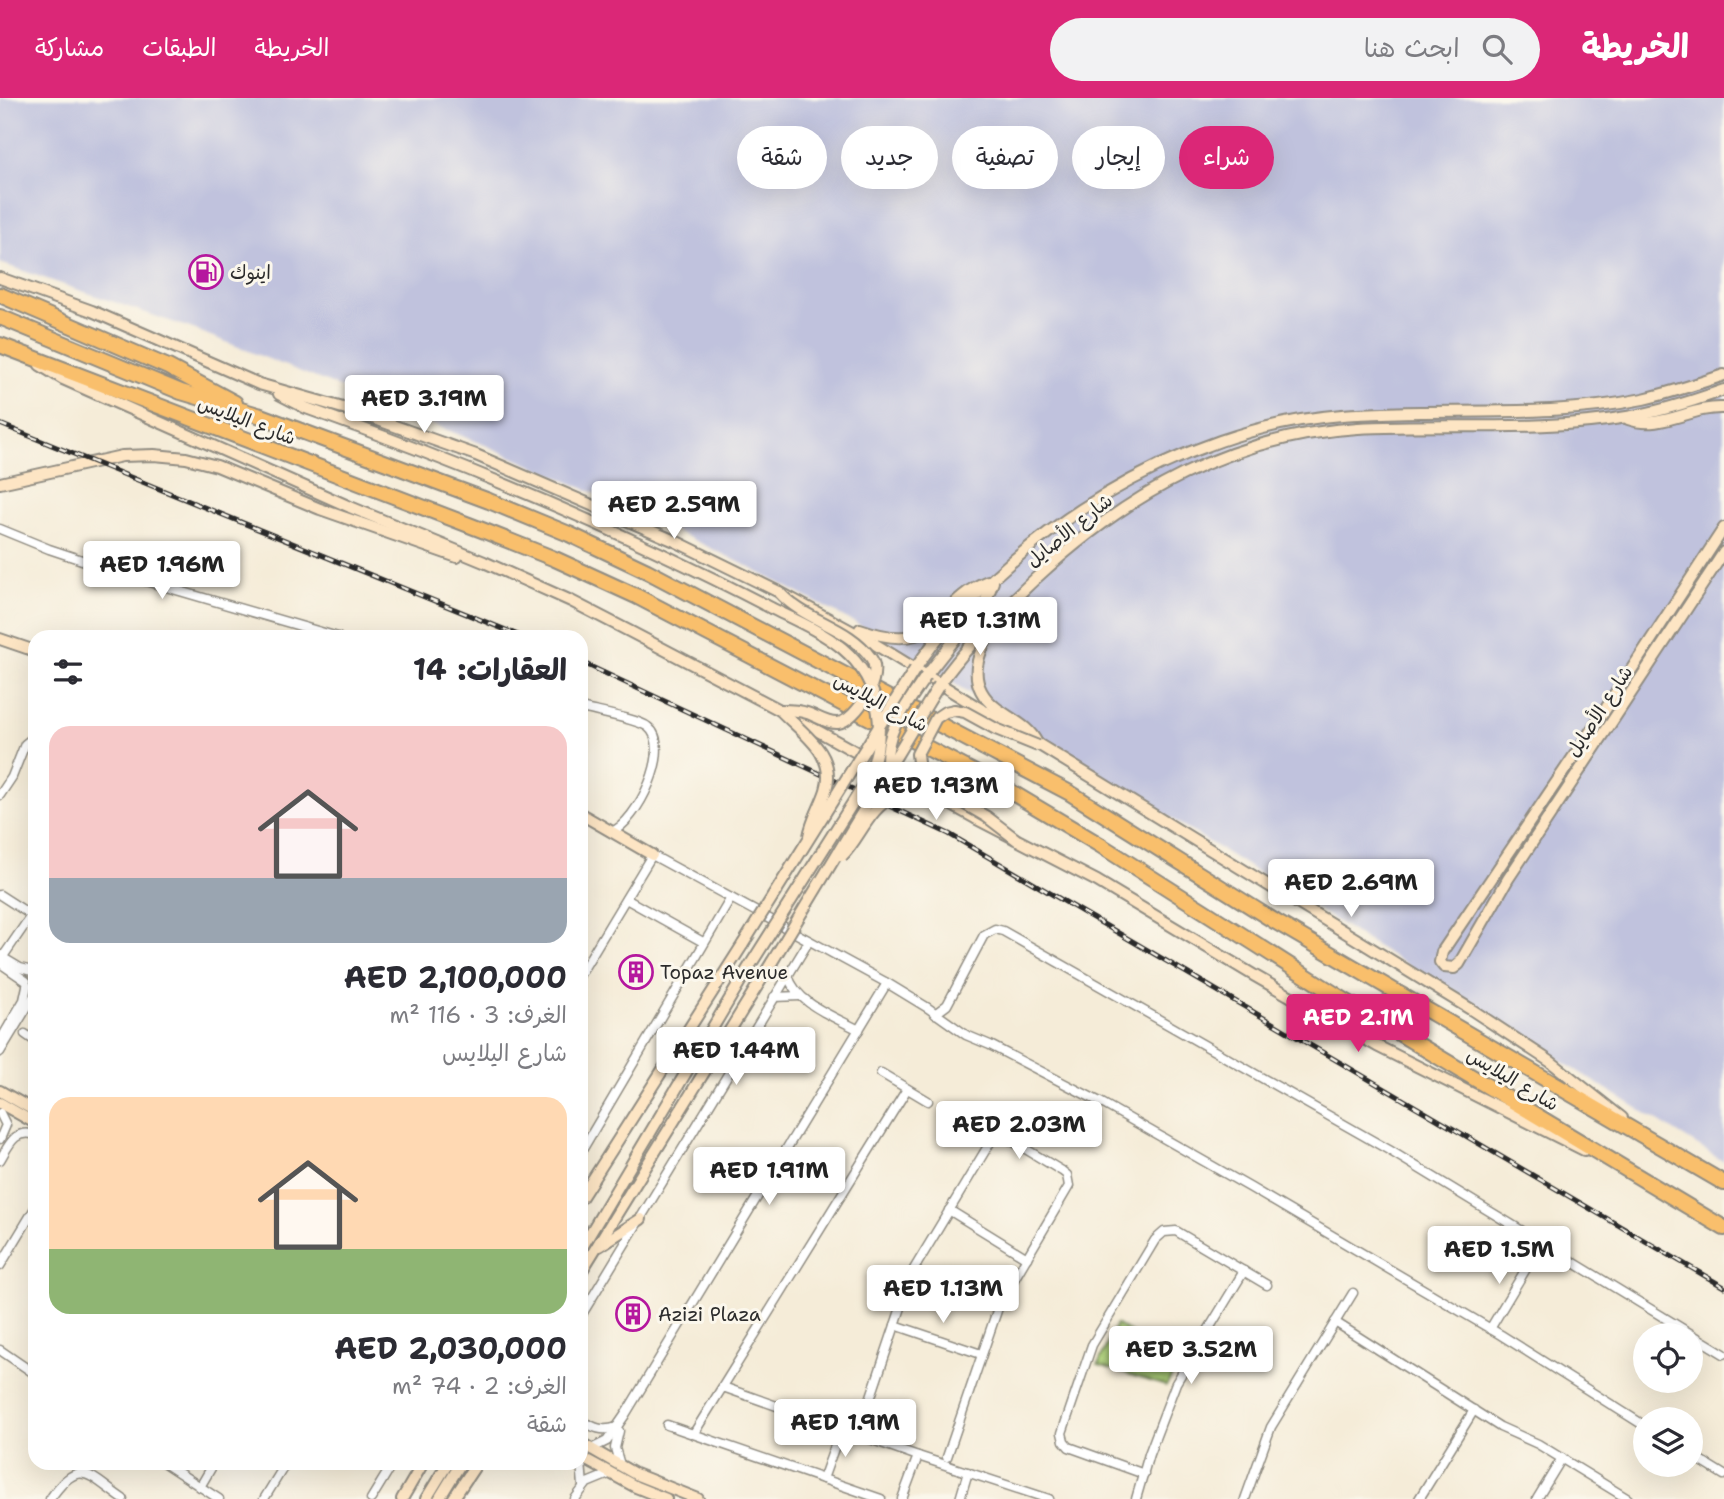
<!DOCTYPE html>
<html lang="ar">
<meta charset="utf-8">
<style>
body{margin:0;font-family:"Shantell Sans","Playpen Sans Arabic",sans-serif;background:#f2f2f3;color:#2b2b33;direction:rtl;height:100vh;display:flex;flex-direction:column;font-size:26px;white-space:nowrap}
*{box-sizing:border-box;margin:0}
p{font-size:23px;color:#7c7c81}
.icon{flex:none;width:38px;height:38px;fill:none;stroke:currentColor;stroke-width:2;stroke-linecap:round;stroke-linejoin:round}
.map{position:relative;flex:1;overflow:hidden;direction:ltr}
.side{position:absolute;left:28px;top:532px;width:560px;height:840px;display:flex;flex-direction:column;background:#fff;border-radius:21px;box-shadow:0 7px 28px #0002;direction:rtl}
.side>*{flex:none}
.hud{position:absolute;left:609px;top:28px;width:665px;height:63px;direction:rtl;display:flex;gap:14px}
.controls{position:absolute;left:1633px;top:1225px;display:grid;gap:14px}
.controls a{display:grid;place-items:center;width:70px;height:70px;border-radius:50%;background:#fff;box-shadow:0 7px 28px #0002;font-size:35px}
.price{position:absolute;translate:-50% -60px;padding:0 16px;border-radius:7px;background:#fff;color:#222;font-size:23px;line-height:46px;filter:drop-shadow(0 2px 4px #0008)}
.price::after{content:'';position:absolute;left:50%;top:42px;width:21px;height:16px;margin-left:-10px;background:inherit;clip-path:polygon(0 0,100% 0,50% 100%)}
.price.selected{background:#db2777;color:#fff}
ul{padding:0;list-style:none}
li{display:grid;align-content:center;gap:14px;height:371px;padding:0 21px}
li span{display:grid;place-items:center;height:217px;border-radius:21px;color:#555}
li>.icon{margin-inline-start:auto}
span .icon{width:126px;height:126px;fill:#fffc;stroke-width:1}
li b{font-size:30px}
h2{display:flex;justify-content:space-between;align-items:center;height:84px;padding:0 21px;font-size:30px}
.tag{padding:0 24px;border-radius:32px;background:#fff;box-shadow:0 7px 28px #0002;font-size:24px;line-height:63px}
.tag.selected{background:#db2777;color:#fff}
header{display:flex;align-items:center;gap:42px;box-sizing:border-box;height:98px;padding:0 35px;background:#db2777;color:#fff}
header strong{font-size:33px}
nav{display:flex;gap:38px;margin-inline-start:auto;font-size:24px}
.search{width:490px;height:63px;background:#f2f2f3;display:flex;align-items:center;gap:18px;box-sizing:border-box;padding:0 24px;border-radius:38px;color:#7c7c81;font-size:26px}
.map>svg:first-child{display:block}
.industrial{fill:#c0c2dd}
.park{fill:url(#park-tufts);stroke:#6d7e52;stroke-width:2}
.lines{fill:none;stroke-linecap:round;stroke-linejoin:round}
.street-casing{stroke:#908c82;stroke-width:11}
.secondary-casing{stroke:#908c82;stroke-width:14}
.highway-casing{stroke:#908c82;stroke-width:18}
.street{stroke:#fff;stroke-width:8}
.secondary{stroke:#fde5c4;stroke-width:10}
.highway{stroke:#f9bf6c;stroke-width:14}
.rail-casing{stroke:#2b2b2b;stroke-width:5}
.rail{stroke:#fbf7ec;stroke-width:2.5;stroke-dasharray:8;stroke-linecap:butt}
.secondary-bridge-casing{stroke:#908c82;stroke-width:14;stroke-linecap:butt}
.secondary-bridge{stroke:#fde5c4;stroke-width:10}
.labels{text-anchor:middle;stroke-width:6;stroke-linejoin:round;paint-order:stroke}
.poi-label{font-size:19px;fill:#2b2b2b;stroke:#fbf7ec;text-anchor:start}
.street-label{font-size:19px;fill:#2b2b2b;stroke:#fbf7ec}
</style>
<header>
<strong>الخريطة</strong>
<div class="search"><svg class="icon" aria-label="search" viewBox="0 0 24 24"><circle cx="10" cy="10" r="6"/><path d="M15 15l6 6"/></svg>ابحث هنا</div>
<nav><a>الخريطة</a><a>الطبقات</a><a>مشاركة</a></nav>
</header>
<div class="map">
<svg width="1724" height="1401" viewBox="0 0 1724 1401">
<defs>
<pattern id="park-tufts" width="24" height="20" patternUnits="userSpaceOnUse" patternTransform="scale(1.75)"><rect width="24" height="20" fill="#afd27a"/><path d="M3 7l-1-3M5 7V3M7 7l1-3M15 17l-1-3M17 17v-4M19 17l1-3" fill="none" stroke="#97b46a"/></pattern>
</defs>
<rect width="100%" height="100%" fill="#fbf7ec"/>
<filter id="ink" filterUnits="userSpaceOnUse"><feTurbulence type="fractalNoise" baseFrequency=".0143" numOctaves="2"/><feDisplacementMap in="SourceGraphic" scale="14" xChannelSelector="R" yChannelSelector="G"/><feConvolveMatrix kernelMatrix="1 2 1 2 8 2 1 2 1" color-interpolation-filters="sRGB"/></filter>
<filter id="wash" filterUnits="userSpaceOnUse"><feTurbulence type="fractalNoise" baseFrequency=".00686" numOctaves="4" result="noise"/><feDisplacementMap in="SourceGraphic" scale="28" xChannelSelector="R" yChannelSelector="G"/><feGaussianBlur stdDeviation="1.57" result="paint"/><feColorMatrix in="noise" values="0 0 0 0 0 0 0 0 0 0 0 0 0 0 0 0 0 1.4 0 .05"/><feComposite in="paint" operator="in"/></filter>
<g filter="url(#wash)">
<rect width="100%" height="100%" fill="#f5ecd8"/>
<path class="industrial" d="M0,0h1724v1064l-861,-535 -116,-61 -112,-55 -150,-66 -292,-116 -193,-66z"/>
<path class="park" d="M1116,1226l64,38 -14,24 -68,-21z"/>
</g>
<g filter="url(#ink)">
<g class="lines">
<g class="street-casing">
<g id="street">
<path d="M0,431l49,20 93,31 196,57"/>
<path d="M581,610c15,4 57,11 67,19 26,20 -11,96 -37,105"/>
<path d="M0,697l12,-18 13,-33 10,-8"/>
<path d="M0,797l31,20"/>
<path d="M626,801l77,43"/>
<path d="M0,858l20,12 12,3"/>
<path d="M0,863l35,-51"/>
<path d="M0,865l26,18"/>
<path d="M581,875l71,-118 235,128 41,25 38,27 24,10 110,57 151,86 250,147 144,91"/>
<path d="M788,877c7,28 47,42 71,55"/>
<path d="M774,899l26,-1"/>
<path d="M935,916l12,-9 37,-70 11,-6 8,2 386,219 335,204"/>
<path d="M25,936l10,7"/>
<path d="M0,943l24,-41 3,-14"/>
<path d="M0,954l35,-58"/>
<path d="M881,975l47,28"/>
<path d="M0,1015l6,12 -6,14"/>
<path d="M581,1054l150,-254"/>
<path d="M0,1062c9,-15 15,-32 35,-25"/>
<path d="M949,1112l78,48"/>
<path d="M0,1168l35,-58"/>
<path d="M581,1218l228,-375"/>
<path d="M1335,1224l165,105 38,17 90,55"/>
<path d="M895,1227l86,29"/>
<path d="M1490,1231l43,-72 9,-6 10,-2"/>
<path d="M0,1252l35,24"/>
<path d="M723,1289l195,69 131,43"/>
<path d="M581,1322c13,8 21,12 36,7"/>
<path d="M667,1327l214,74"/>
<path d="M619,1333l-4,17 5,17"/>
<path d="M694,1335l213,-344"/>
<path d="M858,1337l56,-166 77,-128 3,-4 10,-1 58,35 5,4 2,11 -70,119 -52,152"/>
<path d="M591,1351l16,-8 18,-26 262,-432"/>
<path d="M1690,1356l34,21"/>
<path d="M581,1364l2,24"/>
<path d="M164,1365l55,36"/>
<path d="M1144,1376l-75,-27 -5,-6 -2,-8 30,-88 63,-105 9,-8 12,-1 91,54"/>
<path d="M823,1381l18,-50"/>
<path d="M200,1389l14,-24"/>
<path d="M50,1401c30,-43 38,-24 73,0"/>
<path d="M264,1401l22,-36"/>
<path d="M371,1401l22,-36"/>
<path d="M575,1401l12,-16 22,-9"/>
<path d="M902,1401l16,-43"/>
<path d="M960,1401l8,-27"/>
<path d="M1136,1401l13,-45 27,-71 68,-112"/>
<path d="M1245,1401l26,-72 82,-134"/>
<path d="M1419,1401l55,-89"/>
<path d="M1537,1401l25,-41"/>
</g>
</g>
<g class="secondary-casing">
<g id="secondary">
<path d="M0,180l92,33 167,73 91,26 126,45 201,87 102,50 94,51 599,367 79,52 71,56"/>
<path d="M40,267l23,14 287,128 134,55 87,39 58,30 151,79 195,108 122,63 158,95 122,70 207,104"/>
<path d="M279,296l27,14c160,57 315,122 465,200"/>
<path d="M1628,321c33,12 63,-13 96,-11"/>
<path d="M0,385l122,-27 32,-1 32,3 31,8 103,43 137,48"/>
<path d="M1724,430l-119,182 -163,242 -2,10 4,5 10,1 5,-4 49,-85 216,-327"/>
<path d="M993,530c-17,27 -27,56 2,79 15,12 33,18 42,36"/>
<path d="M860,531c81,29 71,-25 128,-48"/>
<path d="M0,541l35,12"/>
<path d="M915,571c91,-134 266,-242 427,-254 100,-8 202,4 301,-16 27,-6 54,-15 81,-24"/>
<path d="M926,578l60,-76 7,-18"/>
<path d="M939,587c28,-39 61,-73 96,-106 93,-86 195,-143 323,-151 90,-5 181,4 269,-11 33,-5 66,-16 97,-27"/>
<path d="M896,698l17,-1 20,7"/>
<path d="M581,716l71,41"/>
<path d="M0,993l35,20"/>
<path d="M0,1005l35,20"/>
<path d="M581,1100l162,-254"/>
<path d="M599,1148l42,-27"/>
<path d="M581,1174l191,-310"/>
<path d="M581,1345l54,31 63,25"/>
<path d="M581,1359l55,30 30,12"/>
<path d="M402,1401l21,-36"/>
<path d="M426,1401l22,-36"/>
<path d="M439,1401l22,-36"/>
<path d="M453,1401l24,-36"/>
</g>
</g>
<g class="highway-casing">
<g id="highway">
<path d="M0,197l168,72 67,36"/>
<path d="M0,219l181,75 77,23 231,86 80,33 78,37 423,222 206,129 448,261"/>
<path d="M0,247l482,185 73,29 81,37 370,193 94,56 247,157 377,226"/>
</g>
</g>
<use href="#street" class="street"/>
<use href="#secondary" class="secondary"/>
<use href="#highway" class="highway"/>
<g class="rail-casing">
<g id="rail">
<path d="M0,326l523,213"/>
<path d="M581,564l368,172 775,453"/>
</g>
</g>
<use href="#rail" class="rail"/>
<g class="secondary-bridge-casing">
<g id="secondary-bridge">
<path d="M779,494c25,29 70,34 92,66 13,17 -14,62 -33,65 -11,1 -21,-7 -31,-10 -9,-3 -18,-3 -27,-3"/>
<path d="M780,612c22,23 57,44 46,80 -5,16 -14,29 -17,46"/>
<path d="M888,672c-6,-37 19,-65 38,-94"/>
<path d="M1017,742l-30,-23 -62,-36 -6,-10 -2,-17 19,-36 9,-6 9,-2 11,2 31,17 42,17"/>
<path d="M842,758c19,-19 27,-50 54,-60"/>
<path d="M743,846l172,-275"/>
<path d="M772,864l167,-277"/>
<path d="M581,1151l163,-274 120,-190c25,-46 19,-103 -22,-137 -21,-17 -47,-28 -71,-40"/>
</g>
</g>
<use href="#secondary-bridge" class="secondary-bridge"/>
</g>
</g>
<defs>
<g id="fuel-ring" transform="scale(1.75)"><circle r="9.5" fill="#fbf7ec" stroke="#b5179e" stroke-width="1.5"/><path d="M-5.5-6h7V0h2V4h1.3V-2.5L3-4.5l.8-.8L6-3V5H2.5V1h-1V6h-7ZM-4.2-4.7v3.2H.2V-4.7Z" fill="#b5179e"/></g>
<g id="building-ring" transform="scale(1.75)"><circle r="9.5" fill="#fbf7ec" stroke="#b5179e" stroke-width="1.5"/><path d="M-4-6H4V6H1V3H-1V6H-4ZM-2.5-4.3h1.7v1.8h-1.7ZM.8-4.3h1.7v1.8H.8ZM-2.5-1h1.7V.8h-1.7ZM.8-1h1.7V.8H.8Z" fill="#b5179e"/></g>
</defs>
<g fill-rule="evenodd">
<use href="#fuel-ring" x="206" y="174"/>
<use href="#building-ring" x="636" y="874"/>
<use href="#building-ring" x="633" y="1216"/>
</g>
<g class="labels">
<g class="poi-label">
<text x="230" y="181">اينوك</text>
<text x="660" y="881">Topaz Avenue</text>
<text x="658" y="1223">Azizi Plaza</text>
</g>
<g class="street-label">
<text transform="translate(247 322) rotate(21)" y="7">شارع اليلايس</text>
<text transform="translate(1069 432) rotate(-39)" y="7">شارع الأصايل</text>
<text transform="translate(881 604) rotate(28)" y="7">شارع اليلايس</text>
<text transform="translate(1599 613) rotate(-57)" y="7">شارع الأصايل</text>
<text transform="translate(1513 981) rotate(31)" y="7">شارع اليلايس</text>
</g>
</g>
</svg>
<div class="controls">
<a><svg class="icon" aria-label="locate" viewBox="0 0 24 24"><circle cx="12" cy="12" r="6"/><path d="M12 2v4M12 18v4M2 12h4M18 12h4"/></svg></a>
<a><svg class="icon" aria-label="layers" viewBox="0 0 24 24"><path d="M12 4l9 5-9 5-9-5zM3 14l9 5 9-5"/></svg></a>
</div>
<b class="price" style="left:424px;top:337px">AED 3.19M</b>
<b class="price" style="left:674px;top:443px">AED 2.59M</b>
<b class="price" style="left:162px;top:503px">AED 1.96M</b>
<b class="price" style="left:980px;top:559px">AED 1.31M</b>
<b class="price" style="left:936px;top:724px">AED 1.93M</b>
<b class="price" style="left:1351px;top:821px">AED 2.69M</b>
<b class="price selected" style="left:1358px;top:956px">AED 2.1M</b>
<b class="price" style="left:736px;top:989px">AED 1.44M</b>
<b class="price" style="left:1019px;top:1063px">AED 2.03M</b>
<b class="price" style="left:769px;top:1109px">AED 1.91M</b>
<b class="price" style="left:1499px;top:1188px">AED 1.5M</b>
<b class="price" style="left:943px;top:1227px">AED 1.13M</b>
<b class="price" style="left:1191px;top:1288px">AED 3.52M</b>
<b class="price" style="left:845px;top:1361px">AED 1.9M</b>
<div class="hud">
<a class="tag selected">شراء</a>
<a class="tag">إيجار</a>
<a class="tag">تصفية</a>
<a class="tag">جديد</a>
<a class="tag">شقة</a>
</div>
<section class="side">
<h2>العقارات: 14<svg class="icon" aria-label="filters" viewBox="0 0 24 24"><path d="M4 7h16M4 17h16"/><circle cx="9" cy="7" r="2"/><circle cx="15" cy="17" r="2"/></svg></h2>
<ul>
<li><span style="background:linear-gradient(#f6c9c9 70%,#9aa5b1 0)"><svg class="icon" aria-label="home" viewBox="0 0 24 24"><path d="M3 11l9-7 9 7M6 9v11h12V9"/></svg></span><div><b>AED 2,100,000</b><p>الغرف: 3 · 116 m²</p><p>شارع اليلايس</p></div></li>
<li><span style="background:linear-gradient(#ffd9b3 70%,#8fb573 0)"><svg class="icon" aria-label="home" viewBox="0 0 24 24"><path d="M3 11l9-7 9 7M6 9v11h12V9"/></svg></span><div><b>AED 2,030,000</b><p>الغرف: 2 · 74 m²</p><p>شقة</p></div></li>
</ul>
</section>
</div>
